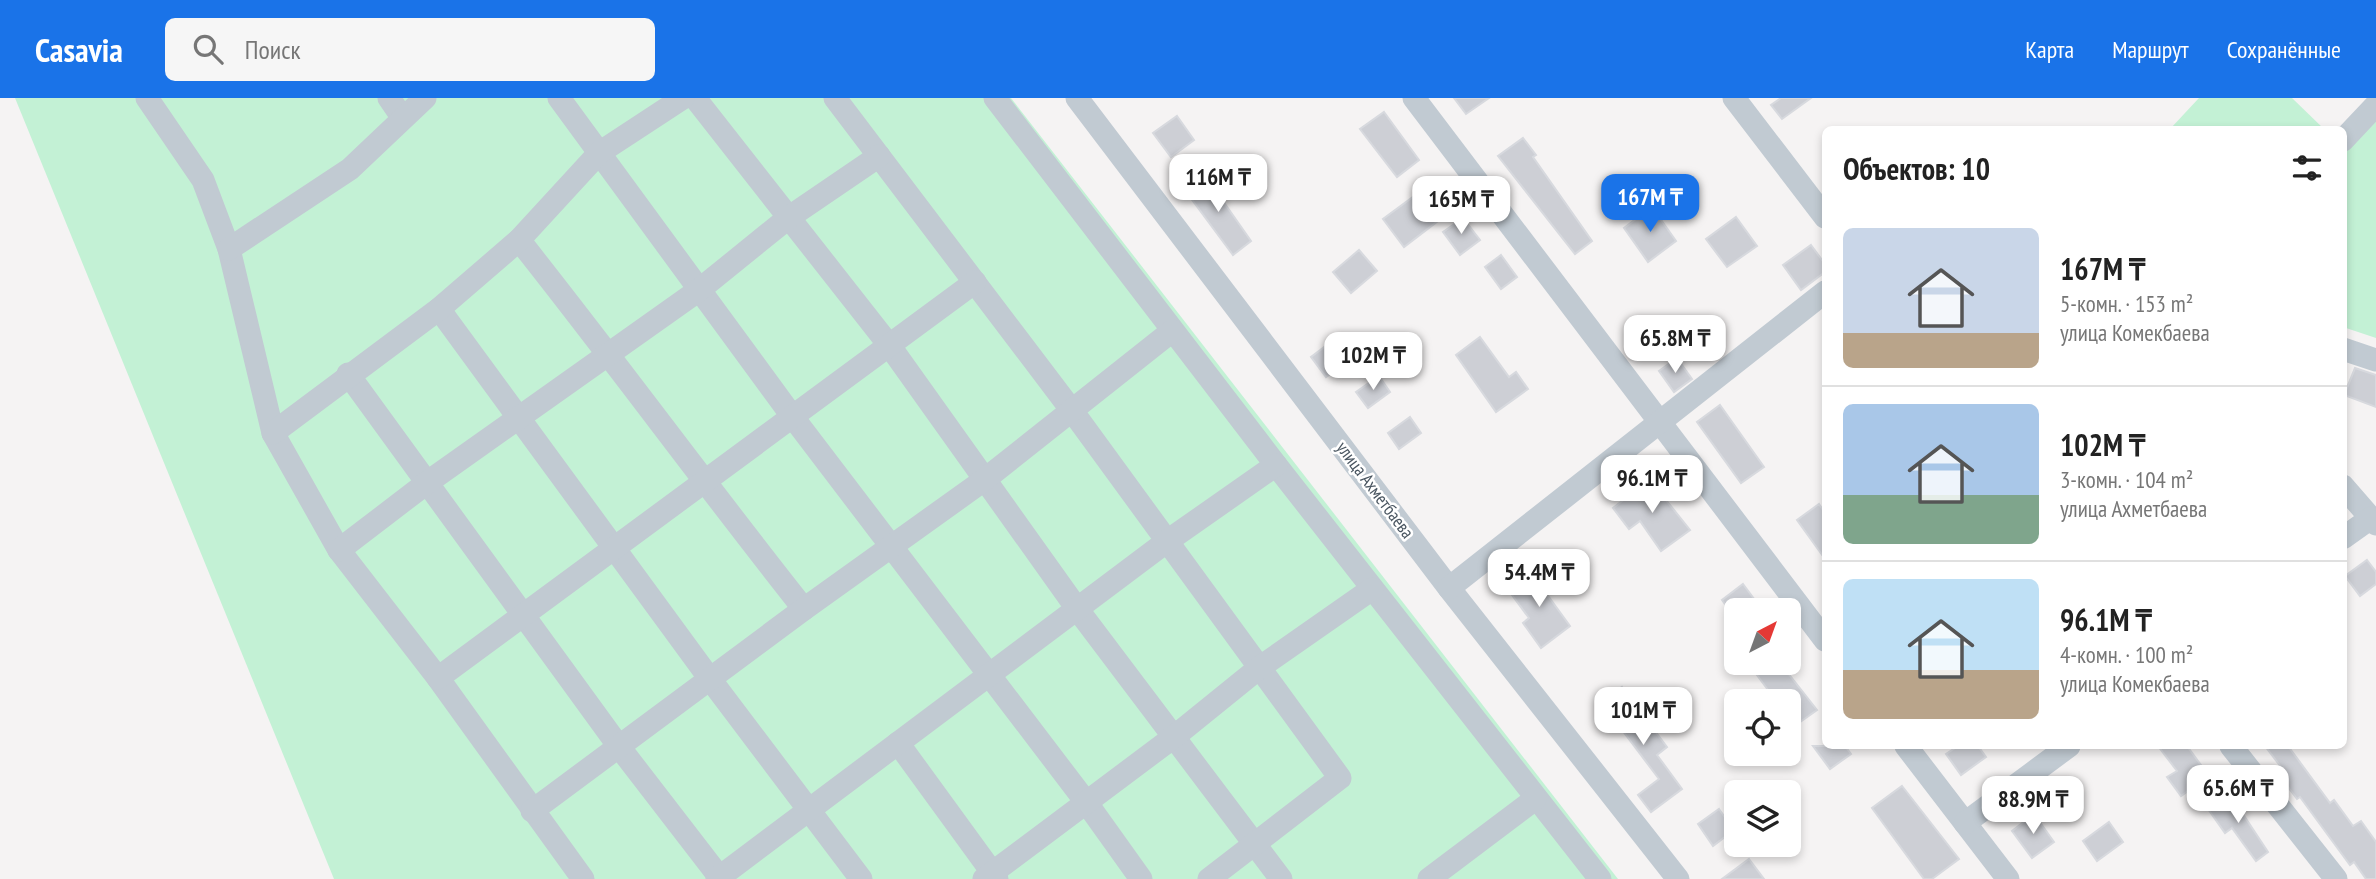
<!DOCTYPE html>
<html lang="ru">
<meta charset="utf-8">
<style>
body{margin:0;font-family:"PT Sans Narrow",sans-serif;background:#f6f6f6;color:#222;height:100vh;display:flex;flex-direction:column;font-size:26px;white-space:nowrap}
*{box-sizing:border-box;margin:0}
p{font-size:23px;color:#767676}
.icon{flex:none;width:38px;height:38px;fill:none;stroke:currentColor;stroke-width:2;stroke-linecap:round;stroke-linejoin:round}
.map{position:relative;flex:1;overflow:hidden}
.drawer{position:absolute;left:1822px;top:28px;width:525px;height:623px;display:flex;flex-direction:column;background:#fff;border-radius:10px;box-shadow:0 4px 10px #0003}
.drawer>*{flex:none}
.needle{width:46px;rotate:41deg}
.buttons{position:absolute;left:1724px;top:500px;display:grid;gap:14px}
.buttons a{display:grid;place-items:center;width:77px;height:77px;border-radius:10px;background:#fff;box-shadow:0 4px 10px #0003;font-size:35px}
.price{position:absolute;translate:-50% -60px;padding:0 16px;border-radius:14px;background:#fff;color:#222;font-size:23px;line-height:46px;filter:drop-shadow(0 2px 4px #0008)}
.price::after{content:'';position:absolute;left:50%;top:42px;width:21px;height:16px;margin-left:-10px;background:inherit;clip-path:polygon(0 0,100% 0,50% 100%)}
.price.current{background:#1a73e8;color:#fff}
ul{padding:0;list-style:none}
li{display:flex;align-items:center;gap:21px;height:175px;padding:0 21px}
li+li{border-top:2px solid #e0e0e0}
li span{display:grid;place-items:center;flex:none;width:196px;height:140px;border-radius:10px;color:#555}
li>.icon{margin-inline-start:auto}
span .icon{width:84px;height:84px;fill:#fffc;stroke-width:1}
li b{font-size:30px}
h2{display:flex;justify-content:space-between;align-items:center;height:84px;padding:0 21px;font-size:30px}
header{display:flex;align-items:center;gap:42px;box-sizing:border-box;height:98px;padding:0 35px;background:#1a73e8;color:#fff}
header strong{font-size:33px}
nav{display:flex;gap:38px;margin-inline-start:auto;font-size:24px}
.search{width:490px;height:63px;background:#f6f6f6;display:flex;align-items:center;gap:18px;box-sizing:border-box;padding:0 24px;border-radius:10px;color:#767676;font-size:26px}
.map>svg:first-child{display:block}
.green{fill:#c3f1d5}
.building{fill:#cdcfd5;stroke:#d7d9de;stroke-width:2}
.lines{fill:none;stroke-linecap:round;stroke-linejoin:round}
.minor{stroke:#c1cad2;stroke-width:23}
.labels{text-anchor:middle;stroke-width:5;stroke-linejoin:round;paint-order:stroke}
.street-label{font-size:18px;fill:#4a5661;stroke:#fff}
</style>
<header>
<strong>Casavia</strong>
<div class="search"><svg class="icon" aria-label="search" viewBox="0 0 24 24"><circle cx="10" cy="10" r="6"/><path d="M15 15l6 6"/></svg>Поиск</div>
<nav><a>Карта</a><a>Маршрут</a><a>Сохранённые</a></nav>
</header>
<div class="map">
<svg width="2376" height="781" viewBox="0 0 2376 781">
<rect width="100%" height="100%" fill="#f5f3f3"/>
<g class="green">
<path d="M15,0h996l607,781h-1284z"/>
<path d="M2199,0h93l32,31h-154z"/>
<path d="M2376,0v240l-33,-11v-197z"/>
</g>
<g class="building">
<path d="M1454,0h35l-23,16z"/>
<path d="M1781,0h30l-29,21 -11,-14z"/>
<path d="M1384,14l35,48 -22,17 -37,-48z"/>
<path d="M1177,18l17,24 -23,17 -18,-24z"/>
<path d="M1523,40l13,17 -3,2 59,84 -17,13 -77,-98z"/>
<path d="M1204,76l47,67 -18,14 -49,-66z"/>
<path d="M1417,96l21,27 -34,26 -21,-28z"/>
<path d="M1652,109l24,34 -28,21 -24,-34z"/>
<path d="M1736,119l21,29 -30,21 -21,-28z"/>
<path d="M1463,120l17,22 -20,15 -17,-23z"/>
<path d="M1811,147l14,19v8l-24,18 -18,-25z"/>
<path d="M1359,152l18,21 -26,22 -18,-21z"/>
<path d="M1501,157l16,22 -16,12 -16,-22z"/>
<path d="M1480,239l29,40 7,-5 12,17 -32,23 -40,-57z"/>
<path d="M1335,241l15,21 -24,17 -15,-20z"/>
<path d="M1677,260l15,21 -18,13 -15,-21z"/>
<path d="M2355,270l21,7v32l-32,-12z"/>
<path d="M1379,278l11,16 -22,16 -12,-16z"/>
<path d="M1720,307l44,62 -23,16 -44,-61z"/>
<path d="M1410,319l11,16 -22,16 -11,-16z"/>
<path d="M1650,382l40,50 -29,21 -21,-30 -11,8 -16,-21z"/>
<path d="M1819,406l6,9v46l-28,-39z"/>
<path d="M2367,462l9,12v12l-16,12 -15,-20z"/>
<path d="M1537,471l15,20 -6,4 24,33 -29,22 -18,-25 6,-5 -20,-27z"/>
<path d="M1743,486l20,27h-33l-8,-11z"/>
<path d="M1748,565h32l37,47 -21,15 -8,-10v-13h-11z"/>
<path d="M1622,589l45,60 -10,8 25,34 -31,23 -13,-17 21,-16 -58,-77z"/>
<path d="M1813,648h32l6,8 -21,15z"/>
<path d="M1958,648h20l8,11 -25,18 -15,-21z"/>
<path d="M2158,648h29l22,30 -28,20 -14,-19 10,-6z"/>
<path d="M2265,648h23l42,57 4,-3 19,26 8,-5 15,21v37h-10l-12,-17 -4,3 -50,-68 -3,2 -18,-24 5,-4z"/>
<path d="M1902,688l57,73 -27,20h-8l-52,-71z"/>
<path d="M2229,695l39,59 -12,9 -24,-33 -7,5 -17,-24z"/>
<path d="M1719,711l15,21 -21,16 -15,-22z"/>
<path d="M2034,716l20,28 -22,16 -20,-27z"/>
<path d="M2109,724l14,20 -26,19 -14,-20z"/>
<path d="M1749,761l15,20h-42z"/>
</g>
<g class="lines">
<g class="minor">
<path d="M147,0l56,82 26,69 44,184 66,117 99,128 145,201"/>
<path d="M389,0l13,19"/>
<path d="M559,0l233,318 294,386 55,77"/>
<path d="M695,0l194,247 189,265 203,269"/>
<path d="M835,0l238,314 267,366 -131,101"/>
<path d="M995,0l281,367 324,414"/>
<path d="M1077,0l372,490 229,291"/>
<path d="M1414,0l411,542"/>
<path d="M1734,0l91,119"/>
<path d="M2343,42l33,-35"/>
<path d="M519,142c97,122 188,247 285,369"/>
<path d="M229,151l121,-80 75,-71"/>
<path d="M439,211l271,370 151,200"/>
<path d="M2343,251l33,11"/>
<path d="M348,276l272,374 101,131"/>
<path d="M273,335l166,-124 80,-69 80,-87 84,-55"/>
<path d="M2343,388l33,38"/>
<path d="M2343,440l28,-20"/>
<path d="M339,452l89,-68 271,-192 89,-72 91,-62"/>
<path d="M1449,490l376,-296"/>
<path d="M438,580l537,-396"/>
<path d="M898,645l99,136"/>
<path d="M1906,648l102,133"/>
<path d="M2231,648l105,133"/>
<path d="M532,713l272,-202 180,-129 188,-149"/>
<path d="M1965,725l104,-77"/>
<path d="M717,781l449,-337 110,-77"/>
<path d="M984,781l191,-143 84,-68 113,-79"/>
<path d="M1429,781l106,-80"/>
</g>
</g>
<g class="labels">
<g class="street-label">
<text transform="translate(1375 392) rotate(53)" y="6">улица Ахметбаева</text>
</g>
</g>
</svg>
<div class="buttons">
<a><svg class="needle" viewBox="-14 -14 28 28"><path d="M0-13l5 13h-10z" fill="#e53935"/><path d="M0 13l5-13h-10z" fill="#767676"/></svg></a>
<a><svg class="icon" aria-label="locate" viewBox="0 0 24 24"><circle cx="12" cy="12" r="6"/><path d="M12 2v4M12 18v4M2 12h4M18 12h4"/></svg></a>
<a><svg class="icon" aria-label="layers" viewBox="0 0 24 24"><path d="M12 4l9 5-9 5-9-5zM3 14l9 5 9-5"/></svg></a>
</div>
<b class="price" style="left:1218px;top:116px">116M ₸</b>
<b class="price current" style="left:1650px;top:136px">167M ₸</b>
<b class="price" style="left:1461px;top:138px">165M ₸</b>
<b class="price" style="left:1675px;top:277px">65.8M ₸</b>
<b class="price" style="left:1373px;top:294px">102M ₸</b>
<b class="price" style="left:1652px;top:417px">96.1M ₸</b>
<b class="price" style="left:1539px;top:511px">54.4M ₸</b>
<b class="price" style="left:1643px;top:649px">101M ₸</b>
<b class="price" style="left:2238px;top:727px">65.6M ₸</b>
<b class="price" style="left:2033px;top:738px">88.9M ₸</b>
<section class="drawer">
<h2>Объектов: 10<svg class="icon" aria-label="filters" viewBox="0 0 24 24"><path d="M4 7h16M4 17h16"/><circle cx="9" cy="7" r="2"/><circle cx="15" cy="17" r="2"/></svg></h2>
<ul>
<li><span style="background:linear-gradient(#c9d6e8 75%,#b9a48a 0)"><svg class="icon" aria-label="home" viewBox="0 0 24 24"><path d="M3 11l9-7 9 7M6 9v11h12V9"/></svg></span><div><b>167M ₸</b><p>5-комн. · 153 m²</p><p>улица Комекбаева</p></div></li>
<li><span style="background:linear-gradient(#a9c7e8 65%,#7fa58c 0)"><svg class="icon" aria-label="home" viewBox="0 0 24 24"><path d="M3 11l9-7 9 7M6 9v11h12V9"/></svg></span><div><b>102M ₸</b><p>3-комн. · 104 m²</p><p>улица Ахметбаева</p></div></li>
<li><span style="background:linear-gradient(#bfe0f5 65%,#b9a48a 0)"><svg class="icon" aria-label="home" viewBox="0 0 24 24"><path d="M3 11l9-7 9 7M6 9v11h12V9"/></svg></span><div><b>96.1M ₸</b><p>4-комн. · 100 m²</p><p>улица Комекбаева</p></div></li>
</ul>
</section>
</div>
